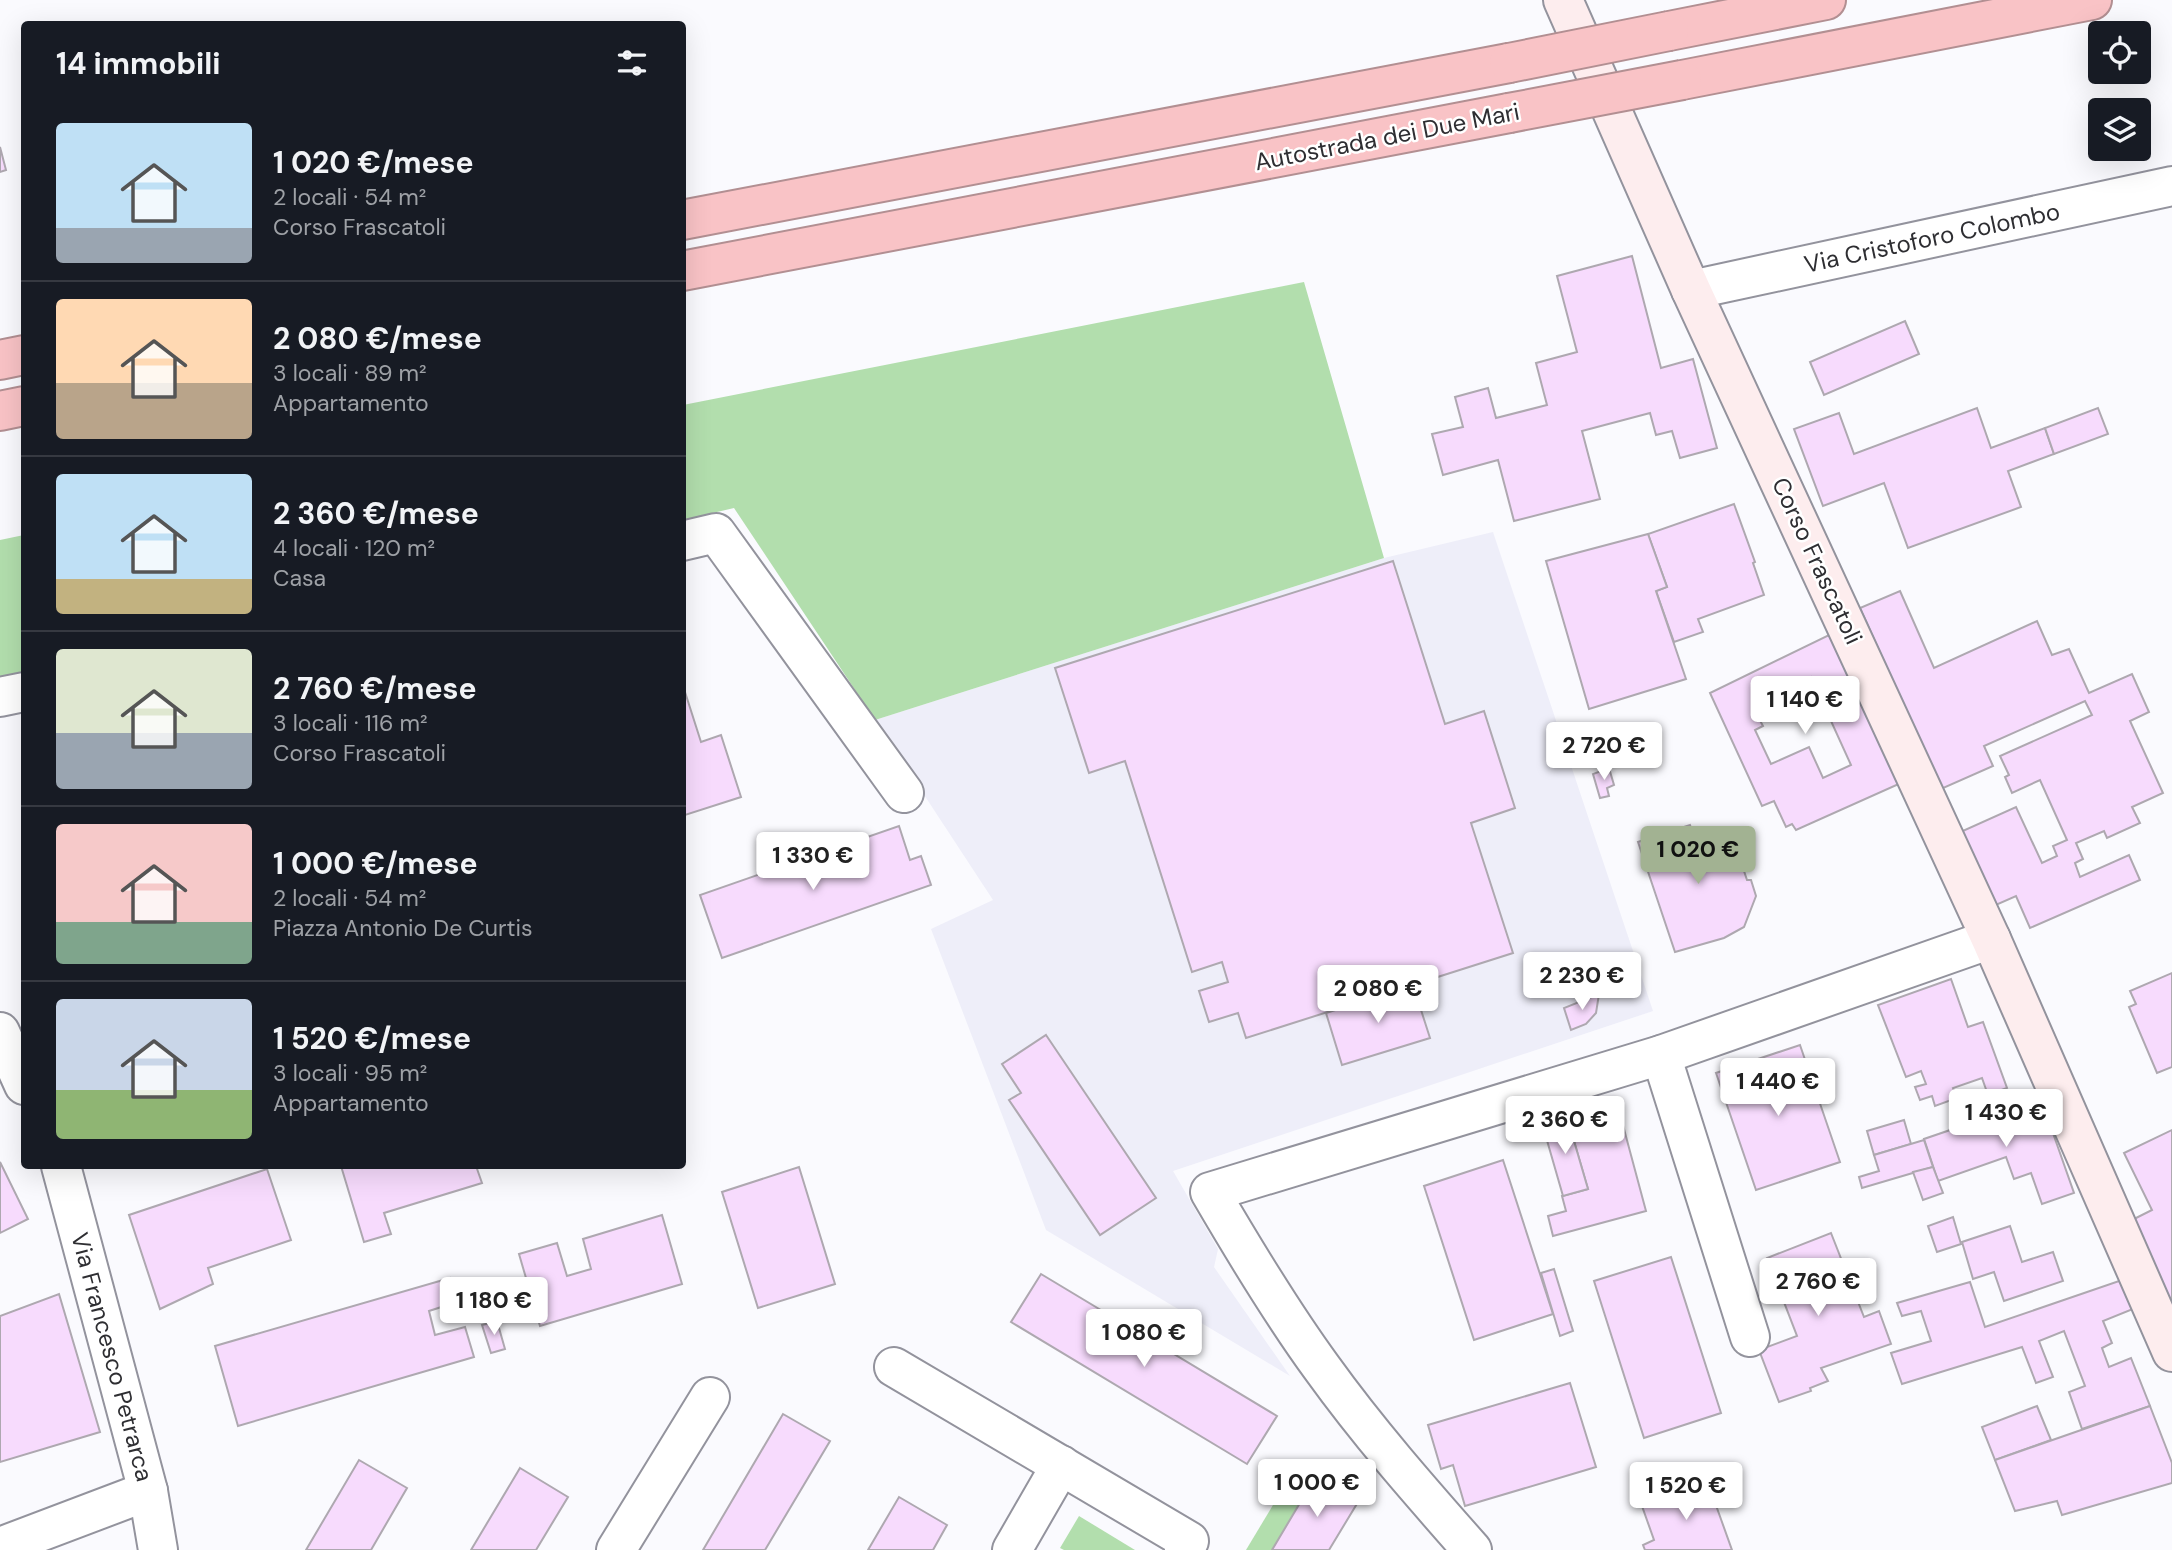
<!DOCTYPE html>
<html lang="it">
<meta charset="utf-8">
<style>
body{margin:0;font-family:"DM Sans",sans-serif;background:#20242c;color:#f1f3f6;height:100vh;display:flex;flex-direction:column;font-size:26px;white-space:nowrap}
*{box-sizing:border-box;margin:0}
p{font-size:23px;color:#9ea1a6}
.icon{flex:none;width:38px;height:38px;fill:none;stroke:currentColor;stroke-width:2;stroke-linecap:round;stroke-linejoin:round}
.map{position:relative;flex:1;overflow:hidden}
.panel{position:absolute;left:21px;top:21px;width:665px;height:1148px;display:flex;flex-direction:column;background:#171b24;border-radius:7px;box-shadow:0 7px 28px #0002}
.panel>*{flex:none}
.tools{position:absolute;left:2088px;top:21px;display:grid;gap:14px}
.tools a{display:grid;place-items:center;width:63px;height:63px;border-radius:7px;background:#171b24;box-shadow:0 7px 28px #0002;font-size:35px}
.price{position:absolute;translate:-50% -60px;padding:0 16px;border-radius:7px;background:#fff;color:#222;font-size:23px;line-height:46px;filter:drop-shadow(0 2px 4px #0008)}
.price::after{content:'';position:absolute;left:50%;top:42px;width:21px;height:16px;margin-left:-10px;background:inherit;clip-path:polygon(0 0,100% 0,50% 100%)}
.price.current{background:#a2b292;color:#111}
ul{padding:0;list-style:none}
li{display:flex;align-items:center;gap:21px;height:175px;padding:0 35px}
li+li{border-top:2px solid #363941}
li span{display:grid;place-items:center;flex:none;width:196px;height:140px;border-radius:7px;color:#555}
li>.icon{margin-inline-start:auto}
span .icon{width:84px;height:84px;fill:#fffc;stroke-width:1}
li b{font-size:30px}
h2{display:flex;justify-content:space-between;align-items:center;height:84px;padding:0 35px;font-size:30px}
.map>svg:first-child{display:block}
.built{fill:#eeeef9}
.green{fill:#b2dead}
.building{fill:#f7dbfd;stroke:#aea8b0;stroke-width:2;fill-rule:evenodd}
.lines{fill:none;stroke-linecap:round;stroke-linejoin:round}
.street-casing{stroke:#93939d;stroke-width:42}
.secondary-casing{stroke:#93939d;stroke-width:42}
.highway-casing{stroke:#b28f92;stroke-width:42}
.street{stroke:#fff;stroke-width:38}
.secondary{stroke:#fdedee;stroke-width:38}
.highway{stroke:#f9c3c6;stroke-width:38}
.highway-bridge-casing{stroke:#b28f92;stroke-width:42;stroke-linecap:butt}
.highway-bridge{stroke:#f9c3c6;stroke-width:38}
.labels{text-anchor:middle;stroke-width:5;stroke-linejoin:round;paint-order:stroke}
.street-label{font-size:24px;fill:#2e2e32;stroke:#fff}
</style>
<div class="map">
<svg width="2172" height="1550" viewBox="0 0 2172 1550">
<rect width="100%" height="100%" fill="#fafafe"/>
<path class="built" d="M1493,532l160,479 -480,160 45,78 -4,18 76,109 -244,-146 -115,-301 62,-29 -118,-180 509,-162z"/>
<g class="green">
<path d="M1304,282l80,276 -509,162 -141,-212 -51,12v-115z"/>
<path d="M24,535v136l-24,6v-137z"/>
<path d="M1297,1465l19,11 -44,74h-26z"/>
<path d="M1079,1516l56,34h-71l-4,-2z"/>
</g>
<g class="building">
<path d="M0,147l6,23 -6,2z"/>
<path d="M1632,256l29,112 32,-9 24,89 -37,10 -8,-27 -16,4 -6,-22 -68,18 18,68 -86,22 -16,-61 -55,15 -11,-41 31,-7 -8,-30 33,-9 8,30 51,-13 -11,-42 41,-11 -20,-76z"/>
<path d="M1905,321l14,33 -95,41 -14,-33z"/>
<path d="M1977,408l14,40 54,-20 9,26 -46,17 13,36 -113,41 -24,-65 -61,23 -29,-77 45,-16 15,41z"/>
<path d="M2098,408l10,26 -54,20 -9,-26z"/>
<path d="M1734,504l21,58 -2,1 11,32 -66,24 5,13 -29,10 -18,-51 11,-4 -19,-53z"/>
<path d="M1648,534l19,53 -11,4 30,88 -97,30 -43,-148z"/>
<path d="M1393,561l52,163 39,-13 31,97 -44,15 42,130 -267,85 -8,-25 -29,9 -10,-31 29,-9 -6,-20 -30,10 -67,-211 -36,12 -34,-105z"/>
<path d="M1900,591l34,77 103,-47 15,34 17,-6 20,44 43,-19 17,38 -19,9 33,72 -31,14 8,16 -33,15 -3,-7 -28,12 7,16 -8,4 5,14 49,-22 11,25 -110,48 -14,-32 -27,12 -33,-74 60,-27 26,56 15,-7 -4,-10 14,-6 -27,-60 -28,13 -7,-16 4,-2 -9,-19 92,-41 -7,-14 -101,45 9,20 -52,23 -81,-181z"/>
<path d="M1829,635l72,148 -105,47 -4,-6 -6,3 -12,-26 -12,5 -52,-113zM1811,677l40,88 -28,13 -14,-31 -38,17 -16,-34 8,-4 -7,-13 30,-14 -4,-9z"/>
<path d="M685,692l16,50 20,-7 20,62 -59,19v-123z"/>
<path d="M1609,768l5,17 -7,3 2,8 -9,2 -7,-24z"/>
<path d="M1690,825l7,18 34,-11 16,48h4l5,16 -12,31 -20,11 -49,14 -37,-110z"/>
<path d="M899,826l11,34 11,-4 10,29 -209,73 -22,-63z"/>
<path d="M2172,973v94l-15,6 -28,-66 7,-3 -6,-13z"/>
<path d="M1951,979l17,48 15,-5 24,66 -19,7 -6,-17 -29,10 4,10 -22,8 -3,-10 -12,4 -5,-13 11,-3 -5,-13 -15,6 -28,-72z"/>
<path d="M1413,985l17,53 -88,27 -16,-52z"/>
<path d="M1599,994l-3,19 -10,11 -15,6 -7,-22z"/>
<path d="M1046,1035l110,163 -56,37 -91,-135 12,-7 -19,-29z"/>
<path d="M1800,1045l40,117 -84,28 -40,-117z"/>
<path d="M2041,1099l33,94 -32,11 -11,-31 -17,6 -8,-22 -68,24 -14,-42z"/>
<path d="M1617,1103l29,108 -93,25 -5,-20 18,-5 -4,-15 26,-7 -21,-72z"/>
<path d="M1567,1117l21,72 -25,7 -21,-73z"/>
<path d="M1904,1120l7,24 -37,11 -7,-24z"/>
<path d="M2172,1130v176l-42,-85 22,-11 -28,-57z"/>
<path d="M1924,1140l9,27 -71,21 -3,-11 20,-6 -5,-16z"/>
<path d="M1503,1160l50,154 -79,26 -50,-154z"/>
<path d="M0,1162l28,57 -28,14z"/>
<path d="M341,1166h135l6,17 -98,30 7,21 -27,8z"/>
<path d="M799,1167l36,117 -77,24 -36,-116z"/>
<path d="M1933,1167l10,26 -20,7 -10,-28z"/>
<path d="M267,1169l24,71 -83,28 5,16 -53,25 -31,-94z"/>
<path d="M662,1215l20,69 -142,42 -21,-72 38,-11 10,33 24,-7 -8,-30z"/>
<path d="M1953,1217l8,27 -24,8 -9,-26z"/>
<path d="M2010,1226l12,36 31,-10 10,29 -59,20 -10,-29 -21,7 -11,-37z"/>
<path d="M1831,1233l33,84 15,-6 12,33 -70,24 7,13 -18,7 1,3 -32,11 -20,-52 38,-14 -30,-78z"/>
<path d="M1671,1257l50,156 -77,25 -50,-157z"/>
<path d="M1554,1269l19,62 -13,5 -19,-63z"/>
<path d="M1041,1274l236,142 -30,48 -236,-142z"/>
<path d="M450,1278l7,24 -28,9 6,24 30,-8 9,30 -236,69 -23,-80z"/>
<path d="M2122,1280l11,29 -30,12 9,22 -10,5 7,19 22,-9 19,48 -68,23 -13,-37 16,-6 -21,-55 -25,10 14,36 -17,6 -14,-36 -120,37 -11,-31 40,-12 -10,-30 -19,5 -5,-13 73,-21 15,45z"/>
<path d="M59,1294l41,138 -100,30v-146z"/>
<path d="M497,1321l8,28 -14,4 -9,-28z"/>
<path d="M1570,1383l26,84 -131,39 -12,-41 -12,4 -13,-44z"/>
<path d="M2037,1406l14,34 -56,20 -13,-33z"/>
<path d="M2150,1406l22,57v20l-110,32 -5,-14 -42,10 -20,-51z"/>
<path d="M783,1414l47,27 -65,109h-62z"/>
<path d="M359,1460l48,28 -36,62h-65z"/>
<path d="M520,1468l48,29 -32,53h-65z"/>
<path d="M1316,1476l42,26 -29,48h-57z"/>
<path d="M1708,1483l24,67h-87l-2,-5 11,-5 -12,-34z"/>
<path d="M899,1497l48,28 -14,25h-65z"/>
</g>
<g class="lines">
<g class="street-casing">
<g id="street">
<path d="M1691,290l481,-104"/>
<path d="M682,541l34,-8 188,260"/>
<path d="M0,697l24,-5"/>
<path d="M0,1032l24,53"/>
<path d="M1661,1055l89,282"/>
<path d="M61,1166l87,325 10,59"/>
<path d="M894,1367l295,174 -5,9"/>
<path d="M0,1547l148,-56"/>
<path d="M616,1550l94,-153"/>
<path d="M1012,1550l49,-85"/>
<path d="M1472,1550c-52,-59 -104,-118 -150,-182 -41,-56 -77,-116 -112,-176l451,-137 330,-116"/>
</g>
</g>
<g class="secondary-casing">
<path id="secondary" d="M1563,0l128,290 300,649 181,413"/>
</g>
<g class="highway-casing">
<g id="highway">
<path d="M1669,31l157,-31"/>
<path d="M1682,80l410,-80"/>
<path d="M682,220l827,-157"/>
<path d="M682,271l827,-158"/>
<path d="M0,360l24,-5"/>
<path d="M0,411l24,-5"/>
</g>
</g>
<use href="#street" class="street"/>
<use href="#secondary" class="secondary"/>
<use href="#highway" class="highway"/>
<g class="highway-bridge-casing">
<g id="highway-bridge">
<path d="M1509,63l160,-32"/>
<path d="M1509,113l173,-33"/>
</g>
</g>
<use href="#highway-bridge" class="highway-bridge"/>
</g>
<g class="labels">
<g class="street-label">
<text transform="translate(1387 137) rotate(-11)" y="8">Autostrada dei Due Mari</text>
<text transform="translate(1932 238) rotate(-12)" y="8">Via Cristoforo Colombo</text>
<text transform="translate(1817 561) rotate(65)" y="8">Corso Frascatoli</text>
<text transform="translate(112 1357) rotate(75)" y="8">Via Francesco Petrarca</text>
</g>
</g>
</svg>
<div class="tools">
<a><svg class="icon" aria-label="locate" viewBox="0 0 24 24"><circle cx="12" cy="12" r="6"/><path d="M12 2v4M12 18v4M2 12h4M18 12h4"/></svg></a>
<a><svg class="icon" aria-label="layers" viewBox="0 0 24 24"><path d="M12 4l9 5-9 5-9-5zM3 14l9 5 9-5"/></svg></a>
</div>
<b class="price" style="left:1805px;top:736px">1 140 €</b>
<b class="price" style="left:1604px;top:782px">2 720 €</b>
<b class="price current" style="left:1698px;top:886px">1 020 €</b>
<b class="price" style="left:813px;top:892px">1 330 €</b>
<b class="price" style="left:1582px;top:1012px">2 230 €</b>
<b class="price" style="left:1378px;top:1025px">2 080 €</b>
<b class="price" style="left:1778px;top:1118px">1 440 €</b>
<b class="price" style="left:2006px;top:1149px">1 430 €</b>
<b class="price" style="left:1565px;top:1156px">2 360 €</b>
<b class="price" style="left:1818px;top:1318px">2 760 €</b>
<b class="price" style="left:494px;top:1337px">1 180 €</b>
<b class="price" style="left:1144px;top:1369px">1 080 €</b>
<b class="price" style="left:1317px;top:1519px">1 000 €</b>
<b class="price" style="left:1686px;top:1522px">1 520 €</b>
<section class="panel">
<h2>14 immobili<svg class="icon" aria-label="filters" viewBox="0 0 24 24"><path d="M4 7h16M4 17h16"/><circle cx="9" cy="7" r="2"/><circle cx="15" cy="17" r="2"/></svg></h2>
<ul>
<li><span style="background:linear-gradient(#bfe0f5 75%,#9aa5b1 0)"><svg class="icon" aria-label="home" viewBox="0 0 24 24"><path d="M3 11l9-7 9 7M6 9v11h12V9"/></svg></span><div><b>1 020 €/mese</b><p>2 locali · 54 m²</p><p>Corso Frascatoli</p></div></li>
<li><span style="background:linear-gradient(#ffd9b3 60%,#b9a48a 0)"><svg class="icon" aria-label="home" viewBox="0 0 24 24"><path d="M3 11l9-7 9 7M6 9v11h12V9"/></svg></span><div><b>2 080 €/mese</b><p>3 locali · 89 m²</p><p>Appartamento</p></div></li>
<li><span style="background:linear-gradient(#bfe0f5 75%,#c2b280 0)"><svg class="icon" aria-label="home" viewBox="0 0 24 24"><path d="M3 11l9-7 9 7M6 9v11h12V9"/></svg></span><div><b>2 360 €/mese</b><p>4 locali · 120 m²</p><p>Casa</p></div></li>
<li><span style="background:linear-gradient(#dfe7d0 60%,#9aa5b1 0)"><svg class="icon" aria-label="home" viewBox="0 0 24 24"><path d="M3 11l9-7 9 7M6 9v11h12V9"/></svg></span><div><b>2 760 €/mese</b><p>3 locali · 116 m²</p><p>Corso Frascatoli</p></div></li>
<li><span style="background:linear-gradient(#f6c9c9 70%,#7fa58c 0)"><svg class="icon" aria-label="home" viewBox="0 0 24 24"><path d="M3 11l9-7 9 7M6 9v11h12V9"/></svg></span><div><b>1 000 €/mese</b><p>2 locali · 54 m²</p><p>Piazza Antonio De Curtis</p></div></li>
<li><span style="background:linear-gradient(#c9d6e8 65%,#8fb573 0)"><svg class="icon" aria-label="home" viewBox="0 0 24 24"><path d="M3 11l9-7 9 7M6 9v11h12V9"/></svg></span><div><b>1 520 €/mese</b><p>3 locali · 95 m²</p><p>Appartamento</p></div></li>
</ul>
</section>
</div>
